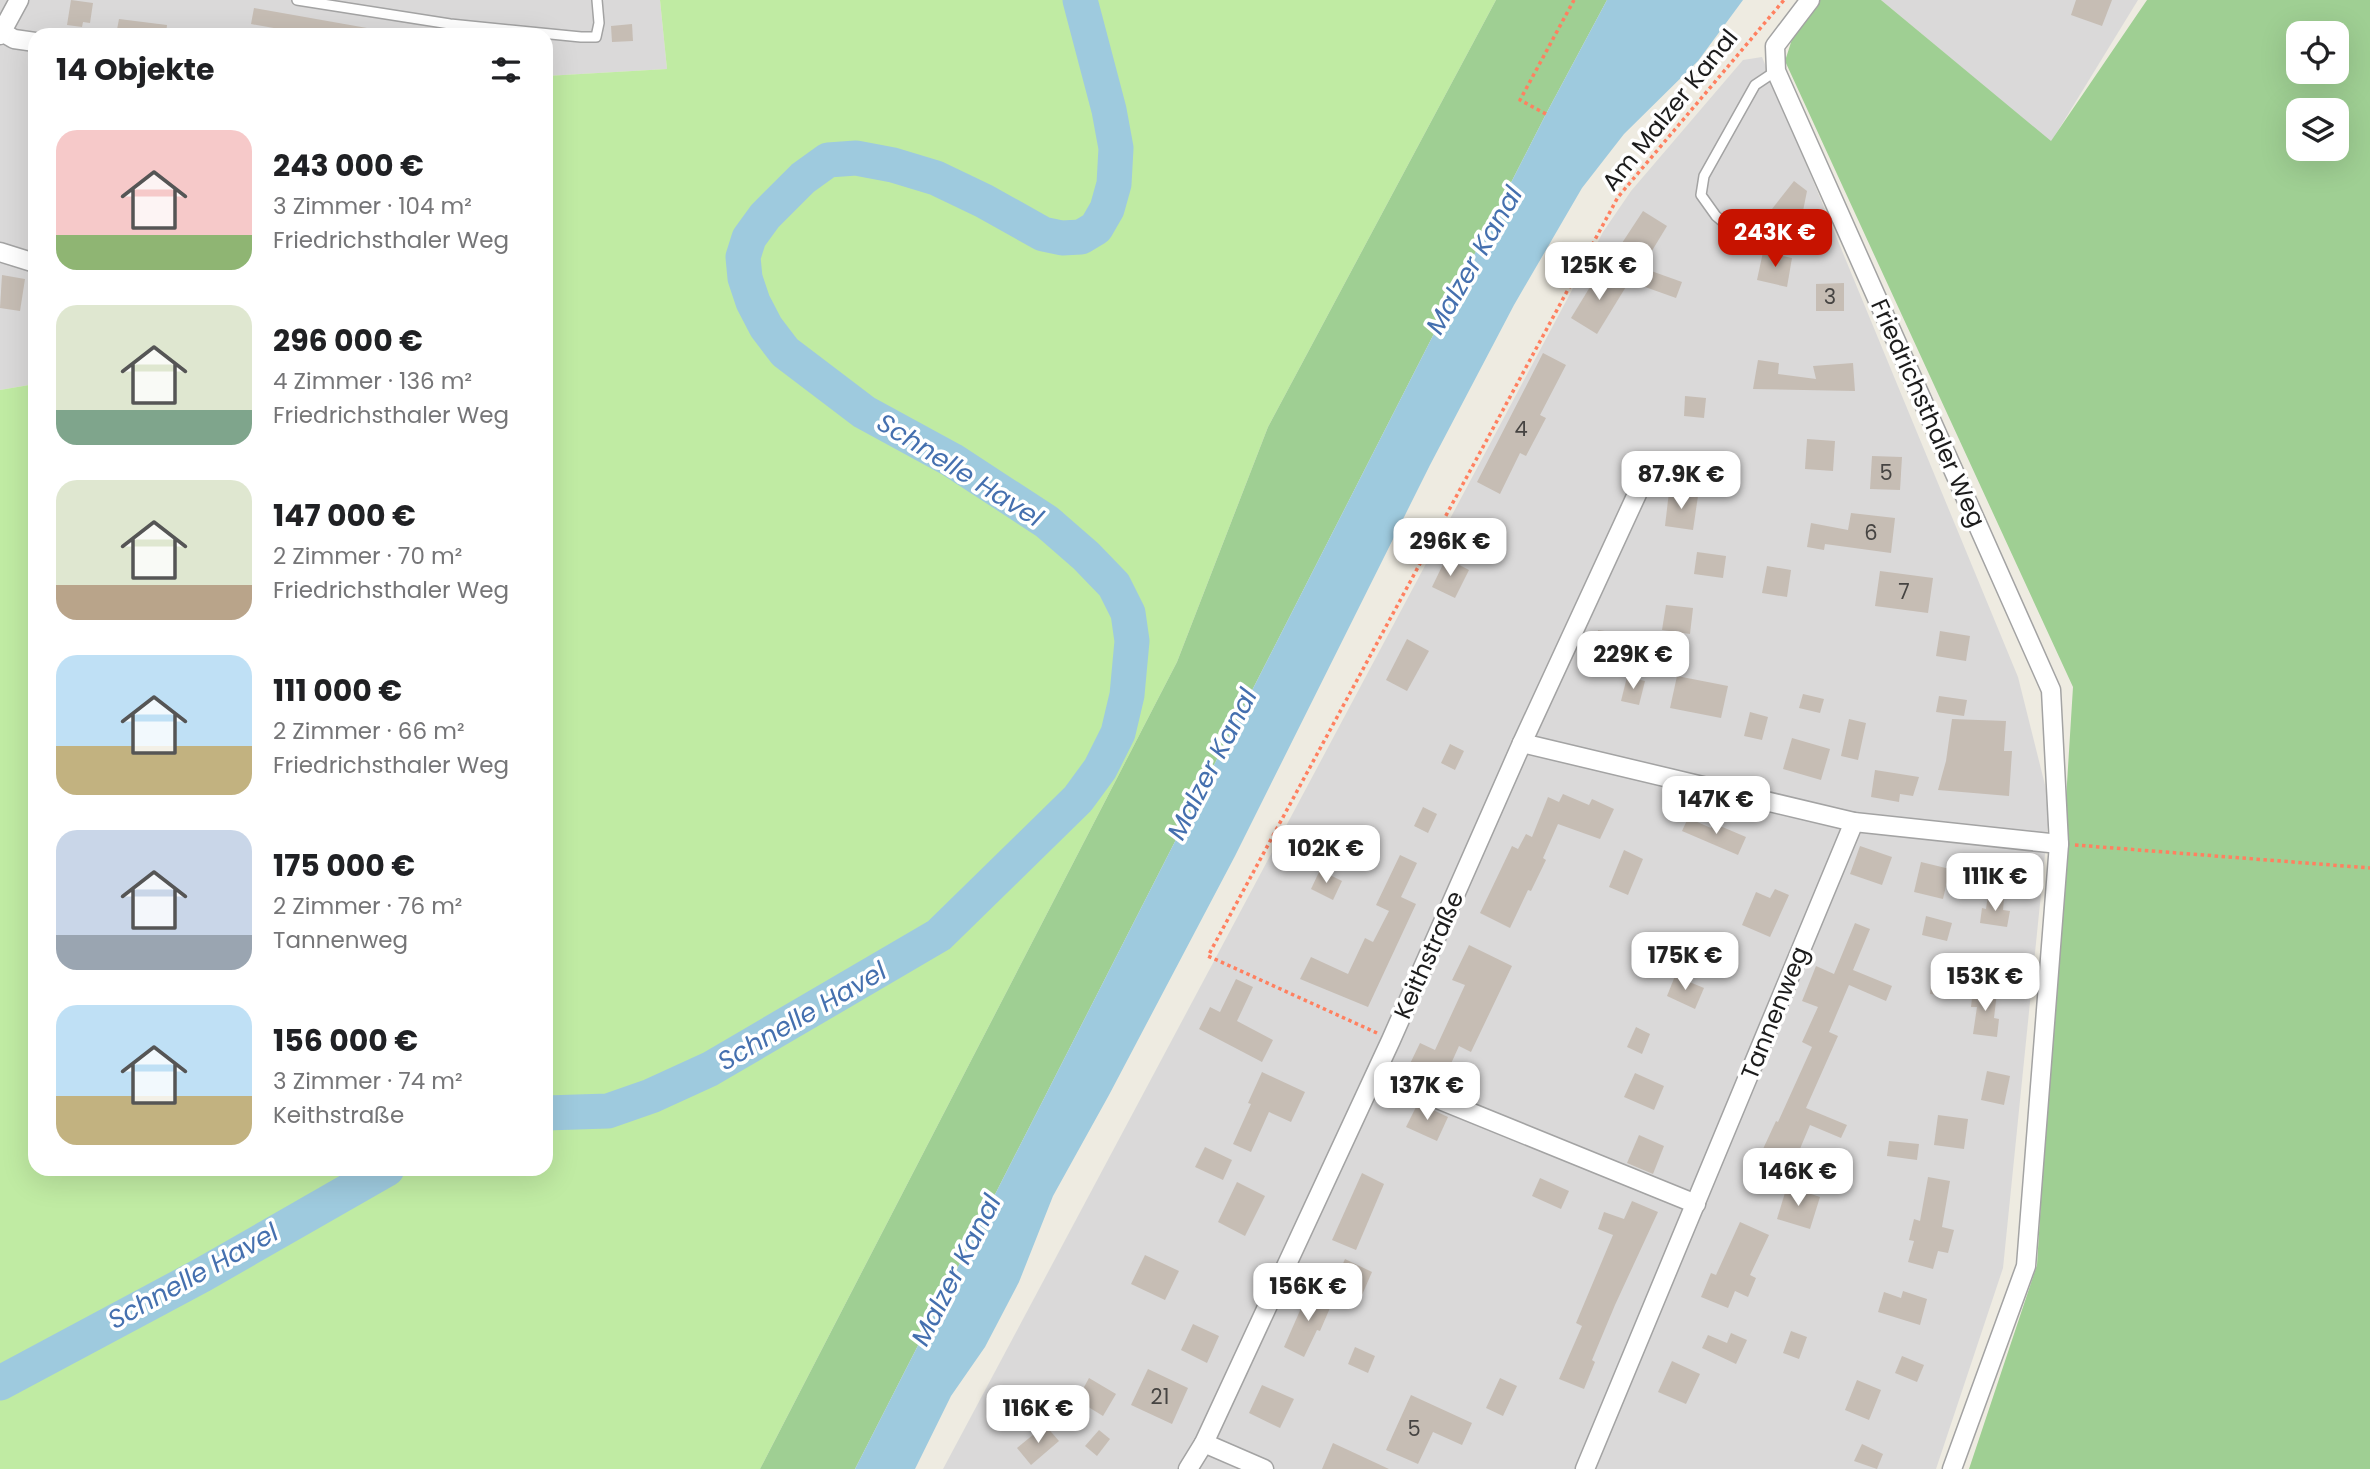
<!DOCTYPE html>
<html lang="de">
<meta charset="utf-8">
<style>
body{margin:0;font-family:Poppins,sans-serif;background:#f6f6f6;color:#202124;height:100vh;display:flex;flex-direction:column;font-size:26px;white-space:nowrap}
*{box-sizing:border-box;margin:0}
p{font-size:23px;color:#757577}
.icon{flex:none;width:38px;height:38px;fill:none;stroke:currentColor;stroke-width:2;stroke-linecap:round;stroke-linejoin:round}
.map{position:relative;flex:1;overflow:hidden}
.details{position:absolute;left:28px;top:28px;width:525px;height:1148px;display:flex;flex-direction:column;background:#fff;border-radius:21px;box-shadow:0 7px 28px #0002}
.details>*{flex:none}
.tools{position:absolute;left:2286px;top:21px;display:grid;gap:14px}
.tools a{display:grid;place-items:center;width:63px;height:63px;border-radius:14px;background:#fff;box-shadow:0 7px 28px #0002;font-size:35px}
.price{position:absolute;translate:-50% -60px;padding:0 16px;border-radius:14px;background:#fff;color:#222;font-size:23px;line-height:46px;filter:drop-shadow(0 2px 4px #0008)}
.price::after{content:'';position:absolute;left:50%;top:42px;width:21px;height:16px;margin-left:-10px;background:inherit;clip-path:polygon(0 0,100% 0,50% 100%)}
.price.current{background:#c71300;color:#fff}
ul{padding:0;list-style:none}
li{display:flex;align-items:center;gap:21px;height:175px;padding:0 28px}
li span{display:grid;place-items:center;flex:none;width:196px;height:140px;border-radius:21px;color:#555}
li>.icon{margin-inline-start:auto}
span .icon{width:84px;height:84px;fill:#fffc;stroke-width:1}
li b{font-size:30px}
h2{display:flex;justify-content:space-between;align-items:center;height:84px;padding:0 28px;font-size:30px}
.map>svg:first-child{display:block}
.residential{fill:#dad9d9}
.grass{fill:#c0eba3}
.forest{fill:#9fcf93;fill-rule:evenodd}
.water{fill:#9ecade}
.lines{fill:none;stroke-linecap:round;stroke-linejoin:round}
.river{stroke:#9ecade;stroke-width:35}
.building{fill:#c6bdb4}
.service-casing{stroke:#a3a3a3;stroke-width:12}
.minor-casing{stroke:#a3a3a3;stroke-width:21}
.path{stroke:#ff8060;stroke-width:3.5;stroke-dasharray:3.5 3.5;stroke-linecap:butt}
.service{stroke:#fff;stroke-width:9}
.minor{stroke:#fff;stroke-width:18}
.labels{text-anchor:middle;stroke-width:7;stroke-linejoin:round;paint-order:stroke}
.number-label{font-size:21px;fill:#464442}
.street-label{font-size:24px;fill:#1c1c1c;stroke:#fff}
.water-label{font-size:26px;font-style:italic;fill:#4570af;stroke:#fff}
</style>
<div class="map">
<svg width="2370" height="1469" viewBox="0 0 2370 1469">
<rect width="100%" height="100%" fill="#eeebe1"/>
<g class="residential">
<path d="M0,0h660l7,69 -121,7v-41h-511v349l-35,6z"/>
<path d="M1881,0h257l-87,142z"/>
<path d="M1762,57l256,620 32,128 -47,463 -67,201h-993l660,-1237 28,-41 112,-131z"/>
</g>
<path class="grass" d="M660,0h836l-228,427 -91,235 -417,807h-760v-1079l35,-6v785h511v-1093l121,-7z"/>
<g class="forest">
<path d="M1496,0h111l-61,114 -691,1355h-95l417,-807 91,-235z"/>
<path d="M1819,0h62l170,141 96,-141h223v1469h-401l68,-204 36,-578 -288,-626 9,-28zM2298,33h38v39h-38zM2298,110h38v39h-38z"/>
</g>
<path class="water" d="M1607,0h136l-45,61 -74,73 -42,54 -68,117 -84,160 -195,391 -126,239 -56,101 -34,86 -34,65 -34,49 -36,73h-60l691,-1355z"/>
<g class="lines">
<g class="river">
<path d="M546,1113l62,-2 43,-15 59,-27 229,-134 139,-136 22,-30 18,-36 9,-38 5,-54 -4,-28 -14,-28 -28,-29 -39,-34 -95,-62 -88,-48 -79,-60 -19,-25 -13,-25 -8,-24 -2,-21 6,-19 16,-22 38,-38 25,-18 28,-2 37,7 43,13 48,23 59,33 19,4 19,-1 15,-9 11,-19 7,-25 2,-36 -7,-38 -29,-110"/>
<path d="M0,1383l202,-108 185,-106"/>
</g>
</g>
<g class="building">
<path d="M71,0l22,3 -3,20 -7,-1 -1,5 -15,-2z"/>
<path d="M2076,0h36l-10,26 -31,-11z"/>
<path d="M254,8l113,20 -1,7h-53l-62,-11z"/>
<path d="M119,19l48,6 -1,10h-50z"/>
<path d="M632,24l1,17 -21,1 -1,-16z"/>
<path d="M1794,181l13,10 -8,40 -27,-22z"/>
<path d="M1643,211l24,15 -20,33 -25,-16z"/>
<path d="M1763,252l29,6 -5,29 -30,-7z"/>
<path d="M1640,267l42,15 -6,16 -42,-15z"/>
<path d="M1601,269l26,16 -30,49 -26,-16z"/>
<path d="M2,275l23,4 -5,32 -20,-3z"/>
<path d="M1844,283v28h-28v-27z"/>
<path d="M1543,353l23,12 -26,50 6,3 -20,38 -6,-3 -20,41 -23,-12z"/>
<path d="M1758,360l21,3 -1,11 38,5 -3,-13 40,-3 2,28 -102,-2z"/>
<path d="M1685,396l21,2 -2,20 -20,-2z"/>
<path d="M1807,439l28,2 -2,30 -28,-2z"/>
<path d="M1872,456l30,1 -2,33 -30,-1z"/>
<path d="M1669,492l29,4 -5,34 -28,-4z"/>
<path d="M1851,513l44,5 -4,35 -66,-9 -1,6 -17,-3 4,-24 37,7z"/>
<path d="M1480,522l25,7 -4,17 -25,-7z"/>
<path d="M1697,552l29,4 -3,22 -29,-4z"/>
<path d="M1446,558l23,12 -14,28 -23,-11z"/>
<path d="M1767,566l24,4 -4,27 -25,-4z"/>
<path d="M1880,571l53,7 -5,35 -53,-7z"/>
<path d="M1666,605l27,3 -3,26 -28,-4z"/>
<path d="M1598,630l27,4 -4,34 -27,-4z"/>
<path d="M1940,631l30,5 -4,25 -30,-5z"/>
<path d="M1407,639l22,12 -22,40 -21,-11z"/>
<path d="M1677,676l51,10 -7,32 -51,-10z"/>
<path d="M1627,677l18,4 -6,24 -18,-4z"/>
<path d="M1803,694l21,5 -4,14 -21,-5z"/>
<path d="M1939,696l28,4 -3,16 -28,-4z"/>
<path d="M1750,712l18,5 -6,23 -18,-4z"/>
<path d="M1849,719l17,4 -8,37 -17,-4z"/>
<path d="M1952,719l54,2 -2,30h8l-3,45 -71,-6 8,-29z"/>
<path d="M1792,738l38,11 -9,31 -38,-11z"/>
<path d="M1450,744l14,7 -9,19 -14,-7z"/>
<path d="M1875,770l44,7 -6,19 -13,-2 -1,8 -28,-5z"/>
<path d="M1563,794l26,11 3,-6 22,10 -14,30 -42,-15 -15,34 3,2 -15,31 -3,-1 -18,38 -30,-15 32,-67 6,3 8,-15 6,3 16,-40 11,5z"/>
<path d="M1423,807l14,7 -9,19 -14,-7z"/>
<path d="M1688,818l23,10 2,-5 33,14 -8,18 -56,-24z"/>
<path d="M1860,846l32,11 -10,28 -32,-11z"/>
<path d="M1624,850l19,9 -15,36 -19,-8z"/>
<path d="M1400,855l17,8 -16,34 15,7 -48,103 -68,-28 11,-22 37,17 17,-36 8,4 16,-31 -13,-6z"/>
<path d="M1921,862l29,7 -7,30 -29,-7z"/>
<path d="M1320,870l22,11 -9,19 -22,-11z"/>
<path d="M1775,889l14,6 -19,42 -28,-12 14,-33 14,6z"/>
<path d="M1988,895l16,3 -1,12 7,1 -3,16 -27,-4 2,-15 4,1z"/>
<path d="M1926,916l26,7 -5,18 -25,-6z"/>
<path d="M1855,923l15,6 -17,41 39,16 -6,15 -37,-16 -20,47 9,4 -32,72 41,17 -6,13 -31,-13 -16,38 -31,-14 13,-28 2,1 34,-75 -10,-5 16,-35 -16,-6 14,-35 18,8z"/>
<path d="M1469,945l43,21 -41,86 -12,-6 -19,42 -35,-14 15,-31 15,7 30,-65 -13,-5z"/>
<path d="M1715,950l21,8 -6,15 -21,-8z"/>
<path d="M1933,968l16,2 -3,26 -16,-2z"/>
<path d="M1675,976l29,12 -9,21 -28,-13z"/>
<path d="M1236,979l17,8 -16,34 36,19 -11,22 -63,-33 11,-22 10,5z"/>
<path d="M1973,989l24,3 -3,26 5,1 -2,18 -24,-3 4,-27h-6z"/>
<path d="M1636,1027l14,7 -8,20 -15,-7z"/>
<path d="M1987,1071l23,5 -6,29 -23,-5z"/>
<path d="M1262,1072l43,20 -14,30 -22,-10 -18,40 -18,-8 18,-40 -3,-1z"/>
<path d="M1635,1073l29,13 -10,24 -30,-13z"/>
<path d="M1418,1103l30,14 -11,24 -31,-14z"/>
<path d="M1938,1115l30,4 -4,30 -30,-4z"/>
<path d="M1639,1135l25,11 -11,28 -26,-11z"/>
<path d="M1889,1141l30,3 -2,16 -30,-4z"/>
<path d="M1205,1147l27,13 -9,20 -28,-13z"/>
<path d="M1362,1173l22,11 -28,66 -24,-10z"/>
<path d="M1928,1177l22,4 -8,46 12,3 -6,23 -10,-2 -5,18 -25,-7 6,-21 -5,-1 5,-21 6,2z"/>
<path d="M1540,1178l29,13 -8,18 -29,-13z"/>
<path d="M1237,1182l28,14 -20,40 -27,-14z"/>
<path d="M1787,1186l33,11 -10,32 -33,-10z"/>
<path d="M1632,1201l26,11 -43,93 -23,55 3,2 -11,27 -25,-10 23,-53 -6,-3 37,-88 -15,-6 6,-17 20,7z"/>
<path d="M1740,1222l29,13 -19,40 6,3 -8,19 -13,-6 -7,17 -27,-11 10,-24 5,2z"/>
<path d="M1145,1255l34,16 -14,29 -34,-16z"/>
<path d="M1345,1259l27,13 -10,23 -27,-13z"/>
<path d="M1309,1290l24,11 -13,30 -3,-1 -13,27 -20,-10z"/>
<path d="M1903,1291l24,8 -7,26 -42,-13 6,-20 17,6z"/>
<path d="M1193,1324l26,12 -12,27 -26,-13z"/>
<path d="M1791,1331l16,6 -8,22 -16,-6z"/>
<path d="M1731,1333l16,7 -11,24 -34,-16 6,-13 19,8z"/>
<path d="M1355,1347l20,9 -7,17 -20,-9z"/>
<path d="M1902,1356l22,9 -7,17 -22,-9z"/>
<path d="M1672,1361l28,13 -14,30 -28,-12z"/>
<path d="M1148,1369l40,19 -16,36 -41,-19z"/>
<path d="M1089,1378l27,16 -13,22 -26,-16z"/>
<path d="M1500,1378l17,8 -14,30 -17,-8z"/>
<path d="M1857,1380l24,10 -12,30 -24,-10z"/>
<path d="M1262,1385l32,14 -14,29 -31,-15z"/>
<path d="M1411,1395l61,28 -10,22 -29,-13 -15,32 -32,-14z"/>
<path d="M1045,1425l14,16 -28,24 -14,-17z"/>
<path d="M1099,1430l11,9 -13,17 -12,-10z"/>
<path d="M1333,1443l56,26h-67z"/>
<path d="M1862,1444l21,10 -6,15 -23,-8z"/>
</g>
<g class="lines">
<g class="service-casing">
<g id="service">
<path d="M297,0l153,24 131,13h15l3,-14 -2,-23"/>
<path d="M1729,227l-13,-11 -15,-21 3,-19 51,-91 21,-14"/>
</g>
</g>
<g class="minor-casing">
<g id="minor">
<path d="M1810,0l-35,46 1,25 275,619 8,154 -33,422 -74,203"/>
<path d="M2,32l12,7 21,3"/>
<path d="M0,35l19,-35"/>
<path d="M0,252l35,11"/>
<path d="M1637,494l-115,249 332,79 205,22"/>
<path d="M1376,1074l320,130"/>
<path d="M1204,1443l60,26"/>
<path d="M1188,1469l16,-26 187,-403 131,-297"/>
<path d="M1585,1469l269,-647"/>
</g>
</g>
<g class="path">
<path d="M1546,114l-26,-14 54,-100"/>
<path d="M2075,845l295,23"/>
<path d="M1377,1033l-169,-77 410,-759 166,-197"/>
</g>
<use href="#service" class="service"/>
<use href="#minor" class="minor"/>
</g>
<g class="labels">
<g class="number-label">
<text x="1830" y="304">3</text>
<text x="1521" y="436">4</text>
<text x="1886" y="480">5</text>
<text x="1871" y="540">6</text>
<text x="1904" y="599">7</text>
<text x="1160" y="1404">21</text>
<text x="1414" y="1436">5</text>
</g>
<g class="street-label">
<text transform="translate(1670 110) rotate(-51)" y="8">Am Malzer Kanal</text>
<text transform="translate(1928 413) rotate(66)" y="8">Friedrichsthaler Weg</text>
<text transform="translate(1429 955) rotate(-66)" y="8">Keithstraße</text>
<text transform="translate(1775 1013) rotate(-68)" y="8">Tannenweg</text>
</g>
<g class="water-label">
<text transform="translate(1474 260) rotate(-60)" y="9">Malzer Kanal</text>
<text transform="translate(960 470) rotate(32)" y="9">Schnelle Havel</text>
<text transform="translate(1212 764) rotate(-63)" y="9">Malzer Kanal</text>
<text transform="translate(802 1016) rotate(-30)" y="9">Schnelle Havel</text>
<text transform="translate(956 1270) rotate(-63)" y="9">Malzer Kanal</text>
<text transform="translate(193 1276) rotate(-29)" y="9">Schnelle Havel</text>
</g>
</g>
</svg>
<div class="tools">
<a><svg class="icon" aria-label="locate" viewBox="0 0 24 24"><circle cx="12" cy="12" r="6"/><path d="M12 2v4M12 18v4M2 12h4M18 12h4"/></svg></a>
<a><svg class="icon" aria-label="layers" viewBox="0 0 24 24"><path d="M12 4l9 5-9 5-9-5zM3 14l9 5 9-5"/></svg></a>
</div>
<b class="price current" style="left:1775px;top:269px">243K €</b>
<b class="price" style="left:1599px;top:302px">125K €</b>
<b class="price" style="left:1681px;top:511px">87.9K €</b>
<b class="price" style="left:1450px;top:578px">296K €</b>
<b class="price" style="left:1633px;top:691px">229K €</b>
<b class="price" style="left:1716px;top:836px">147K €</b>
<b class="price" style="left:1326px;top:885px">102K €</b>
<b class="price" style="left:1995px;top:913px">111K €</b>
<b class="price" style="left:1685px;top:992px">175K €</b>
<b class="price" style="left:1985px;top:1013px">153K €</b>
<b class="price" style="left:1427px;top:1122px">137K €</b>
<b class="price" style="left:1798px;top:1208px">146K €</b>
<b class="price" style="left:1308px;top:1323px">156K €</b>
<b class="price" style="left:1038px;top:1445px">116K €</b>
<section class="details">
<h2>14 Objekte<svg class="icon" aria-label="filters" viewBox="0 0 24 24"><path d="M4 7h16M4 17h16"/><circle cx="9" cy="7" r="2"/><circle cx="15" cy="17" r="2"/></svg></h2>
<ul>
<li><span style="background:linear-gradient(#f6c9c9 75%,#8fb573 0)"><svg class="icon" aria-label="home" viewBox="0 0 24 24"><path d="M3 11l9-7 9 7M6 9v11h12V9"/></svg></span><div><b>243 000 €</b><p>3 Zimmer · 104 m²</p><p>Friedrichsthaler Weg</p></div></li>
<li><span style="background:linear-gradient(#dfe7d0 75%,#7fa58c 0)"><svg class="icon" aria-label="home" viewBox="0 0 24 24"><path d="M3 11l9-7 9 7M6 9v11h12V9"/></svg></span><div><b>296 000 €</b><p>4 Zimmer · 136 m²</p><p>Friedrichsthaler Weg</p></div></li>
<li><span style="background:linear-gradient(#dfe7d0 75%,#b9a48a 0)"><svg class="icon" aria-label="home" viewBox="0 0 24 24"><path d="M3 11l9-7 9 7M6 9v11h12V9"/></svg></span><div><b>147 000 €</b><p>2 Zimmer · 70 m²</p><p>Friedrichsthaler Weg</p></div></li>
<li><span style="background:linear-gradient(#bfe0f5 65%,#c2b280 0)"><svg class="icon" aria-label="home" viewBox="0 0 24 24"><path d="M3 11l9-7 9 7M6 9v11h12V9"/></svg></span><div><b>111 000 €</b><p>2 Zimmer · 66 m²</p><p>Friedrichsthaler Weg</p></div></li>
<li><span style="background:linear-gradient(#c9d6e8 75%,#9aa5b1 0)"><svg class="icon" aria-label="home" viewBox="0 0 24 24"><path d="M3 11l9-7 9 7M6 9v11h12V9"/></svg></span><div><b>175 000 €</b><p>2 Zimmer · 76 m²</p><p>Tannenweg</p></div></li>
<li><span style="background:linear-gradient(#bfe0f5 65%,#c2b280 0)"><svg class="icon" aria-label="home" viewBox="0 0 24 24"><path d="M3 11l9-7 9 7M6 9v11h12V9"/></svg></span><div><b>156 000 €</b><p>3 Zimmer · 74 m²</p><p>Keithstraße</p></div></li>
</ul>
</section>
</div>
